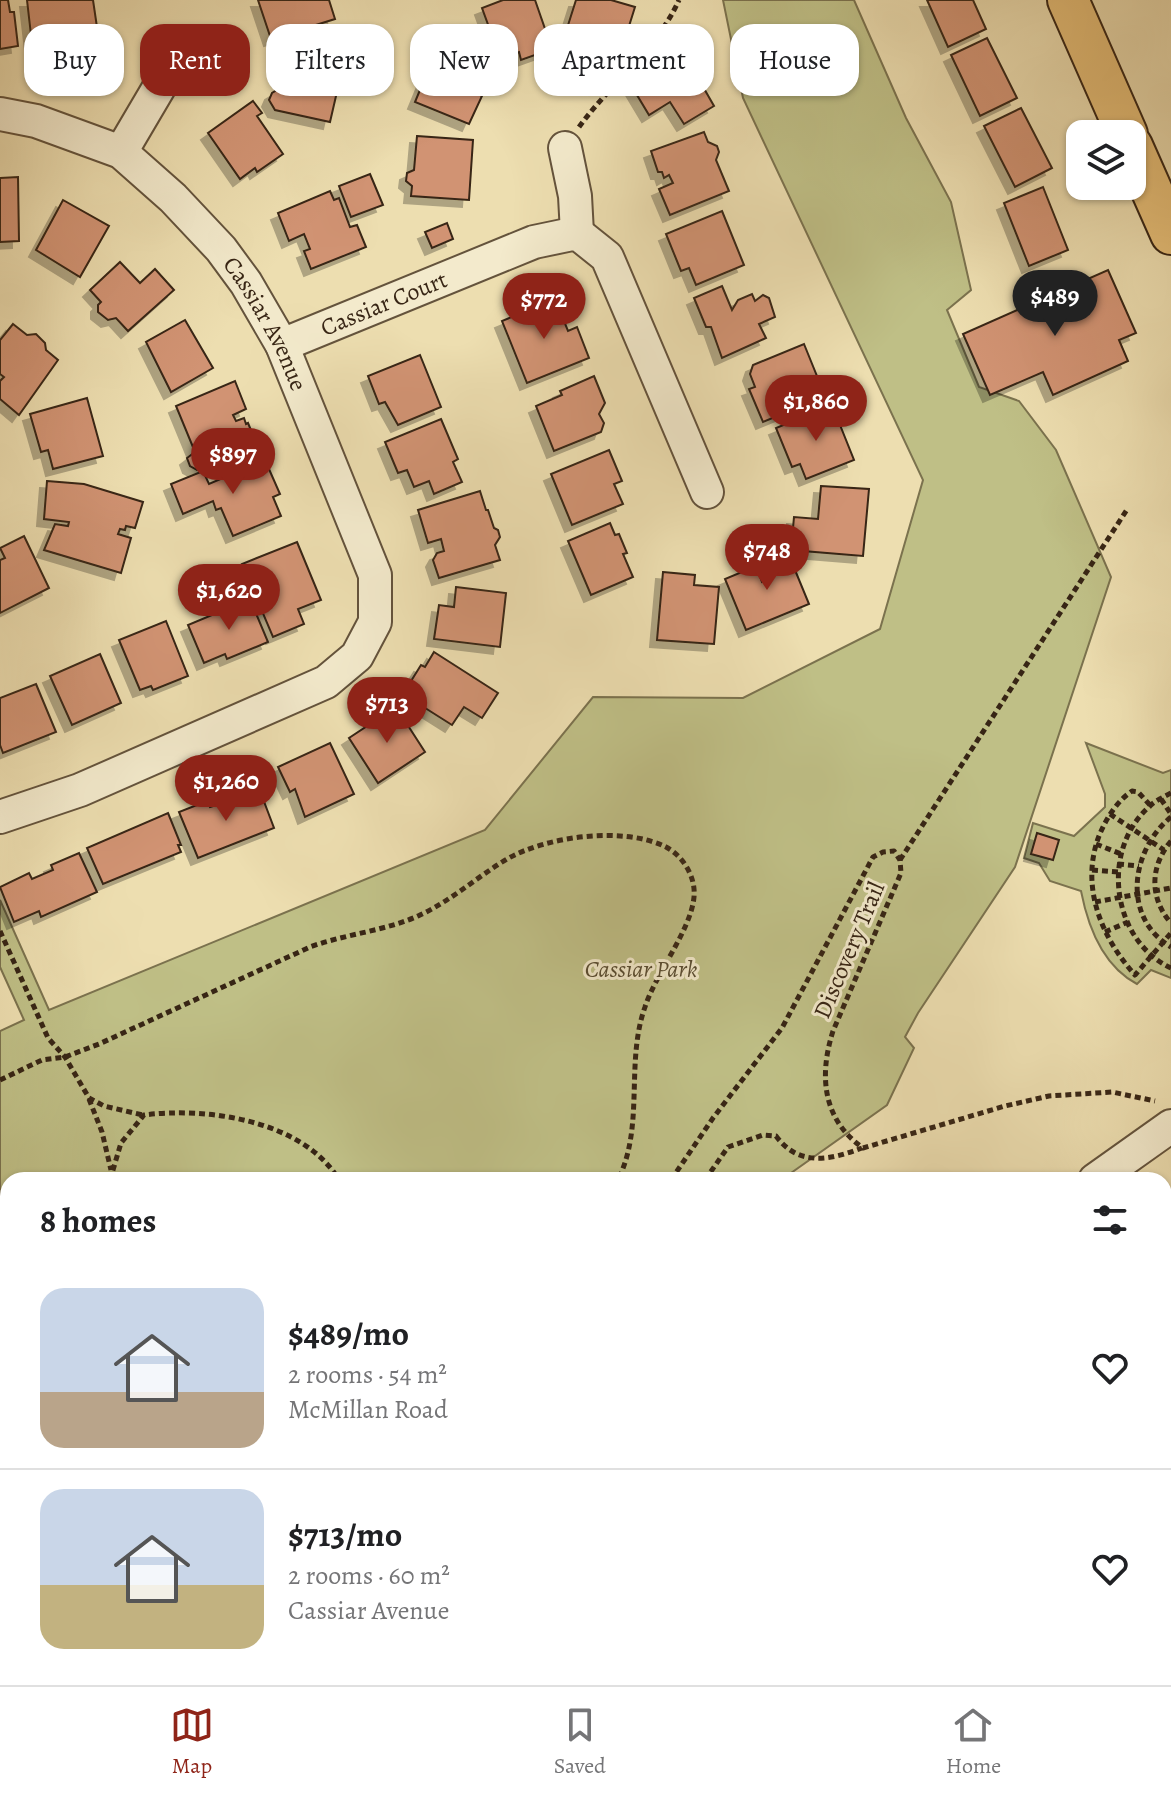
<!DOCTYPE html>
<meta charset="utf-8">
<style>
body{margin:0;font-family:Alegreya,serif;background:#f6f6f6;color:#202124;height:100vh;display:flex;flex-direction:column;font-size:30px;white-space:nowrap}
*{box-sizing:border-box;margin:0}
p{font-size:26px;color:#757577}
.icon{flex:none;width:44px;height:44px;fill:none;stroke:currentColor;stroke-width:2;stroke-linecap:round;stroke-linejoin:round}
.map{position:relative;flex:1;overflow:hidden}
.details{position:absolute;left:0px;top:1172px;width:1172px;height:514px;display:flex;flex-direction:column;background:#fff;border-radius:24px 24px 0 0;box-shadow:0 2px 6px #0004}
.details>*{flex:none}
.hud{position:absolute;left:24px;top:24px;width:1124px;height:72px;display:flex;gap:16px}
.controls{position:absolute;left:1066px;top:120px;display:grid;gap:16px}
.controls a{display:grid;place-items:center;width:80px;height:80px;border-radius:16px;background:#fff;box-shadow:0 2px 6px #0004;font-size:40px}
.price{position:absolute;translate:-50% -68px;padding:0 18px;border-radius:28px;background:#8f2418;color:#fff;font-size:26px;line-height:52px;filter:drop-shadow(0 2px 4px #0008)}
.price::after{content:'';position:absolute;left:50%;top:48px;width:24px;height:18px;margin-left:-12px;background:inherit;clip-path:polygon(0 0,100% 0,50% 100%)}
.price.on{background:#222;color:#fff}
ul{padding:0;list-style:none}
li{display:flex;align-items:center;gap:24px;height:200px;padding:0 40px}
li+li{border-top:2px solid #e0e0e0}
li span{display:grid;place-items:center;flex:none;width:224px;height:160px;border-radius:24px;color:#555}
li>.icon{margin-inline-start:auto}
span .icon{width:96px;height:96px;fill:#fffc;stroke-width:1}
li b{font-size:34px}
h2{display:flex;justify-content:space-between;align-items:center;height:96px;padding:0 40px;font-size:34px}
.chip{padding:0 28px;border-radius:24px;background:#fff;box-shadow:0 2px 6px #0004;font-size:28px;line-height:72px}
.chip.on{background:#8f2418;color:#fff}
.menu{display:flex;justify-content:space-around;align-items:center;height:112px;border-top:2px solid #e0e0e0;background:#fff;font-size:22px;color:#757577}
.menu a{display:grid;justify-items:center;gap:4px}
.menu .on{color:#8f2418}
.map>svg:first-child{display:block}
.green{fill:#bfbf86;stroke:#7b724e;stroke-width:2}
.building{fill:#d19373;stroke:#372515;stroke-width:2;filter:url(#shadow)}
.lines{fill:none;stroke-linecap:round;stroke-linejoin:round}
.minor-casing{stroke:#64533c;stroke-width:36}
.major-casing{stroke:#372515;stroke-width:44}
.path{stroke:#372515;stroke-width:5;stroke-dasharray:6 4;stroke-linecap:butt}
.minor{stroke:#f3eacc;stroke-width:32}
.major{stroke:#e6bf78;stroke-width:40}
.labels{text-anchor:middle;stroke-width:6;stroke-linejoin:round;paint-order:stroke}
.street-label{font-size:24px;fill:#372515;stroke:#f3eacc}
.park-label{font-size:24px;font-style:italic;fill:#594c31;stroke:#f3eacc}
</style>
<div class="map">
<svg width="1171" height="1685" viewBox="0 0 1171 1685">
<defs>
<filter id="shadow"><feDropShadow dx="-7" dy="7" stdDeviation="0" flood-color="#0004"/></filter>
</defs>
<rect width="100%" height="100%" fill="#eddeb0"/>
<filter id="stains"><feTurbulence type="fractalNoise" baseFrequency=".0025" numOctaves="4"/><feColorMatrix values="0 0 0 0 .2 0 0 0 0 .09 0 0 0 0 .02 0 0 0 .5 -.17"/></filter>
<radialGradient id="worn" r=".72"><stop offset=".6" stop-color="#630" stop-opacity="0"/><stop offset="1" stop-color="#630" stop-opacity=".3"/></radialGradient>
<g class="green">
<path d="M723,0h131l52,118 45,84 20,88 -24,20 32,77 40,14 37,49 55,127 -96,290 -97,146 -13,24 9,11 -27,57 -103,73h81l-3,2h-854v498h258l-8,7h-258v-654l24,-11 -24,-53v-67l49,110 436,-180 108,-133 150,1 137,-69 43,-149 -180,-382z"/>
<path d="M1086,743l77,30 8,-3v208l-20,-8 -14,14c-34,-18 -49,-57 -56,-93l-31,-10 -11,-18 -15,-5 9,-35 41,13 31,-29v-13z"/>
<path d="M1171,1405v150l-7,4v-149z"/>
<path d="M785,1678h155l-13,7h-152z"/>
</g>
<g class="building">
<path d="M0,0h8l2,12h4l4,34 -18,3z"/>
<path d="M27,0h66l5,34 -8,1 1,7 -6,8 -11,1 -8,-7 1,13 -33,4z"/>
<path d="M258,0h71l6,19 -64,20z"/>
<path d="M503,0h32l17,49 -31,11 -2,-8 -23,9 -7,-18 5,-2 -12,-33z"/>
<path d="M576,0h35l24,7 -16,51 -56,-17z"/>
<path d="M927,0h46l13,29 -38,18z"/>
<path d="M987,38l30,60 -37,18 -29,-61z"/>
<path d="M284,43l61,14 -15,65 -55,-12 -6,-10 3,-7 10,-6 4,1 3,-13 -12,-3z"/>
<path d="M438,46l46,19 -6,15 3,2 -5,11 6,3 -13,28 -54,-22z"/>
<path d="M692,47l19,32 -9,6 12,21 -30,18 -14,-22 -21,13 -21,-35 34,-20 2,3z"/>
<path d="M253,101l9,12 -5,3 26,38 -26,18 -2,-4 -15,11 -32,-46z"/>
<path d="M1021,108l31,60 -37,19 -31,-61z"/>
<path d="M704,132l4,10 9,4 2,6 -3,8 13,31 -59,24 -11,-26 14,-6 -4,-8 -5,3 -2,-6h-4l-7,-21z"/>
<path d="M417,136l56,4 -4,60 -58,-4 1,-10 -6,-5 1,-8 7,-3z"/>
<path d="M370,174l13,31 -32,12 -12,-31z"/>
<path d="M18,177l1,64 -19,1v-64z"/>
<path d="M1043,187l25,63 -39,16 -25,-63z"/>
<path d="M330,191l4,9 5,-2 11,29 7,-2 9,22 -55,22 -7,-18 6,-2 -6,-15 -15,7 -11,-28z"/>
<path d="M63,200l46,26 -29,51 -44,-27z"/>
<path d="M722,211l22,54 -48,20 -7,-17 -8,3 -15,-37z"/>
<path d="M447,223l6,16 -21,9 -7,-16z"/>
<path d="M120,262l20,21 15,-14 19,21 -46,41 -12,-13 -8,2 -10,-8v-7l3,-3 -11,-12z"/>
<path d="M1108,270l28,63 -17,7 9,21 -75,34 -10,-23 -53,23 -27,-61z"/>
<path d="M722,286l10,24 6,-10 14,-6 3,7 8,-6 6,3 6,19 -16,7 7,14 -44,20 -11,-31h-5l-12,-29z"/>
<path d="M555,299l13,32 9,-4 12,31 -62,25 -25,-62z"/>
<path d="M185,320l28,48 -42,24 -25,-50z"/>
<path d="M13,324l14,11 9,-1 9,9 1,7 12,10 -39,55 -19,-16v-18l4,-4 -4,-3v-34z"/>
<path d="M804,344l19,47 -33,13 2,6 -29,12 -14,-33 6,-2 -5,-13 3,-9z"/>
<path d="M420,355l21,52 -43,18 -13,-23 -6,2 -11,-28z"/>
<path d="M594,376l11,27 -6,11 5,9 -3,9 -47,19 -18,-45 26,-11 -2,-4z"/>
<path d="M235,381l11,28 -13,6 3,6 8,-3 2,6 2,-1 9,22 -60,25 -7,-4 -3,-8 8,-6 -19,-46z"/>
<path d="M87,398l16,58 -50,13 -5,-19 -7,2 -11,-38z"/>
<path d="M832,405l22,55 -48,19 -6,-15 -8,3 -16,-39z"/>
<path d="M441,419l17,40 -5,3 9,20 -28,12 -5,-13 -15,6 -7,-17 -9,3 -13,-31z"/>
<path d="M609,450l13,31 -8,3 9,20 -51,21 -21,-51z"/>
<path d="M265,460l15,34 -7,3 8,19 -48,20 -12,-28 -5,2 -3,-9 -30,13 -12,-30 32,-13 6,13z"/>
<path d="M47,481l37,3 59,18 -8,26 -9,-2 -1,4 -5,-1 -2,5 13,4 -10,35 -77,-23 11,-26 13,2 1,-4 -25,-3z"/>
<path d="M821,486l48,3 -6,67 -72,-6 3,-33 24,2z"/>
<path d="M480,491l6,19h2l6,18 4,2 2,7 -5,8 5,15 -61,18 -6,-18 4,-7 7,-2 -3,-12 -13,4 -10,-33z"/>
<path d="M610,523l5,12 4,-1 8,19 -4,1 10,23 -42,18 -23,-54z"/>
<path d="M24,536l25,52 -49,25v-53l5,-2 -5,-10z"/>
<path d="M297,542l24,58 -23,9 6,15 -31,13 -31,-73z"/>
<path d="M788,553l21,51 -63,26 -21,-51 31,-13 6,16 7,-3 -6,-16z"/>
<path d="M663,572l32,3 -1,10 25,2 -5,57 -57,-4z"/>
<path d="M456,587l50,6 -6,54 -66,-8 5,-34 15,2z"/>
<path d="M250,599l18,43 -41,17 -2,-5 -21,9 -16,-38z"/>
<path d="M166,621l22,55 -35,14 -2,-4 -11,4 -21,-50z"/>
<path d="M434,652l64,41 -16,25 -18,-11 -12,18 -49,-31 18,-29 4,2z"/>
<path d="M100,654l21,49 -49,22 -22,-49z"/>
<path d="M36,684l20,48 -53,21 -3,-8v-47z"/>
<path d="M396,707l29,45 -47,31 -29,-45z"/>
<path d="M330,743l24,51 -49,23 -10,-28 -5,3 -12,-25z"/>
<path d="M260,791l14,37 -76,30 -19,-46 28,-11 3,6z"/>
<path d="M168,813l13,32h-3l3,7 -78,32 -16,-36z"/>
<path d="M1037,833l22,7 -6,20 -22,-6z"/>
<path d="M79,853l18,39 -56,25 -2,-6 -25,11 -14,-35 29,-14 3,6 21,-9 -2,-5z"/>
<path d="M1171,1226v58l-7,6v-59z"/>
<path d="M1,1609l7,10v59h38l-13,7h-33z"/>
<path d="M581,1678h38l6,7h-52z"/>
</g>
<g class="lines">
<g class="minor-casing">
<g id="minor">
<path id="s1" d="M0,114l36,7 85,31 52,46 48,51 25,34 36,62 93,230v47l-18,34 -31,26 -246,108 -80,27"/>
<path d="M565,148l10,48 2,37"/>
<path d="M121,152l63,-107"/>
<path id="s2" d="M282,345l252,-103 43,-9 30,24 100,235"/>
<path d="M1095,1180l76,-54"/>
<path d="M1127,1678l3,7"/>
<path d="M469,1685l9,-7"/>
</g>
</g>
<g class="major-casing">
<g id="major">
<path d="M1068,0l59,134"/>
<path d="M1132,146l39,88"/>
<path d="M1164,1587l7,-4"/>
<path d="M981,1685l13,-7"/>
</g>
</g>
<g class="path">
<path d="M579,127c32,-44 78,-78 100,-127"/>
<path d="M1171,793c-7,4 -15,7 -21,13 -50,43 -39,134 21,162"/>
<path d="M1161,799l10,15"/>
<path d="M1150,805l-12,-13 -6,-1c-16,11 -26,28 -33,45 -19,50 2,101 36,139l36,-42"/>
<path d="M1110,814l54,36"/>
<path d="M1171,817c-40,33 -50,100 0,130"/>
<path d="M1171,841c-21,25 -22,57 0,82"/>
<path d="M1096,844l25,10"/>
<path d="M900,860l228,-352"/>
<path d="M1118,864l21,2"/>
<path d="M1092,870l26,2"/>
<path d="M1095,902l76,-14"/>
<path d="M0,931l48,107 17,19 24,41 15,8 39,9"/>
<path d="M1105,932l23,-10"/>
<path d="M0,1080l42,-20 23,-3 34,-13 211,-97c35,-13 76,-16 110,-32 32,-15 57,-38 87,-56 40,-23 117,-33 159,-12 17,9 30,30 28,50 -3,33 -38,76 -49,110 -20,56 0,118 -27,173"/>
<path d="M89,1099l13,33 9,38"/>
<path d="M110,1180l11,-37 23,-28c63,-8 159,5 195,65"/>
<path d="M671,1180l42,-62 69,-90 91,-171 10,-5 11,-1 6,9 1,13 -68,158c-14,44 -11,88 30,117l142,-42 44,-10 63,-4 43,9"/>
<path d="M705,1180l23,-33 35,-12 13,1c23,31 54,24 86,12"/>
<path d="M0,1353l8,-5"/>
<path d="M0,1484l8,-7"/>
</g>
<use href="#minor" class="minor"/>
<use href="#major" class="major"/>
</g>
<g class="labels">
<g class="street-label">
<text dy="8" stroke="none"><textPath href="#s2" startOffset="110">Cassiar Court</textPath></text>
<text dy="8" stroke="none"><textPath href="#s1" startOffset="354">Cassiar Avenue</textPath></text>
<text transform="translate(849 950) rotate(-67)" y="8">Discovery Trail</text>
</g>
<g class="park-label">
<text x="641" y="977">Cassiar Park</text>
</g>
</g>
<rect width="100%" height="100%" filter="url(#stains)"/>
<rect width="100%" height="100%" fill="url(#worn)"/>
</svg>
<div class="controls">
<a><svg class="icon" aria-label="layers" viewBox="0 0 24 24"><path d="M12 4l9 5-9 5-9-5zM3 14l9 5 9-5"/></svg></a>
</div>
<b class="price on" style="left:1055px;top:338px">$489</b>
<b class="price" style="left:544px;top:341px">$772</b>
<b class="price" style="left:816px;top:443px">$1,860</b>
<b class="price" style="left:233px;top:496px">$897</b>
<b class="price" style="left:767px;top:592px">$748</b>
<b class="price" style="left:229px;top:632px">$1,620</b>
<b class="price" style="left:387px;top:745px">$713</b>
<b class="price" style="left:226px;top:823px">$1,260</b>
<div class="hud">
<a class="chip">Buy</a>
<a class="chip on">Rent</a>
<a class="chip">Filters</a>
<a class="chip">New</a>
<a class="chip">Apartment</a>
<a class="chip">House</a>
</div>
<section class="details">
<h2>8 homes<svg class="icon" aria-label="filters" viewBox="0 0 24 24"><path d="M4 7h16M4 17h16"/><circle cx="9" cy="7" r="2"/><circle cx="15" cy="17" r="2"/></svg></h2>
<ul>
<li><span style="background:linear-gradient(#c9d6e8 65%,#b9a48a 0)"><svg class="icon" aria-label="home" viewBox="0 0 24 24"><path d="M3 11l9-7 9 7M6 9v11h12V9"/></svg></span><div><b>$489/mo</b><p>2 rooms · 54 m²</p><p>McMillan Road</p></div><svg class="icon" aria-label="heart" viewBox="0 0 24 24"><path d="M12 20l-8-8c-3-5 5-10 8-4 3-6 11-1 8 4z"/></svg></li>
<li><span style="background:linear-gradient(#c9d6e8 60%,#c2b280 0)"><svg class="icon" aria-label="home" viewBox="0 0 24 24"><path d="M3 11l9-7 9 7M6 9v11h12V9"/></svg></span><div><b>$713/mo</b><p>2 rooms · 60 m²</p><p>Cassiar Avenue</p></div><svg class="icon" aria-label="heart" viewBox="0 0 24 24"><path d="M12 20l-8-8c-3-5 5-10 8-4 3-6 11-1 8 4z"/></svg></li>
</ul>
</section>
</div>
<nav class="menu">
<a class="on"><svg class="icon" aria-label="map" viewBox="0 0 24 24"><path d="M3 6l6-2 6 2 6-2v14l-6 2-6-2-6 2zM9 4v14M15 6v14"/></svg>Map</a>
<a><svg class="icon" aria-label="saved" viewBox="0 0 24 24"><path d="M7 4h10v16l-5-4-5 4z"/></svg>Saved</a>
<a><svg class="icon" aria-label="home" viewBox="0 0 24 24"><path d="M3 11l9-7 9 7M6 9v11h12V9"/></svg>Home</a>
</nav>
